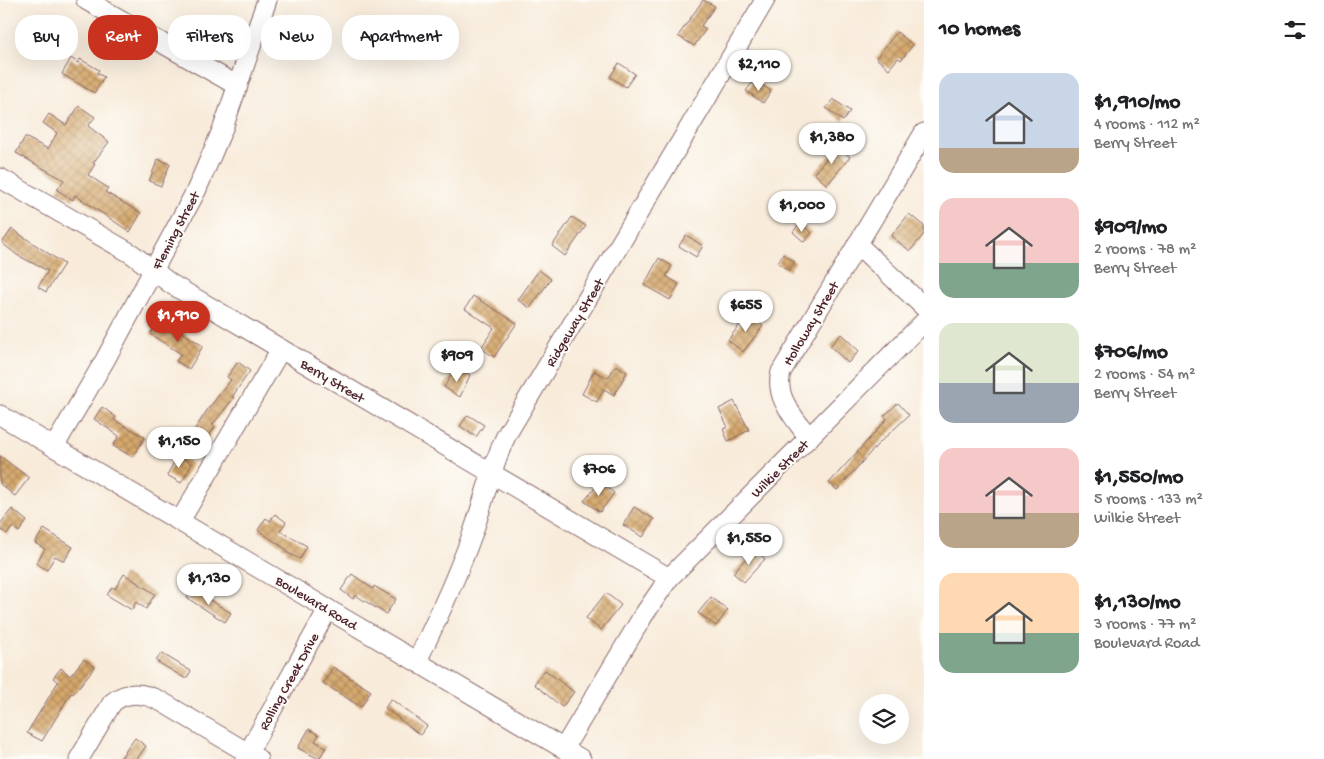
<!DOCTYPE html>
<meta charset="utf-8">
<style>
body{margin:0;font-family:"Gochi Hand",sans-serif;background:#f2f2f2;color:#202124;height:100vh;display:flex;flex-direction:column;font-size:19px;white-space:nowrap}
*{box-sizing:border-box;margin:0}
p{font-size:16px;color:#757577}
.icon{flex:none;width:28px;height:28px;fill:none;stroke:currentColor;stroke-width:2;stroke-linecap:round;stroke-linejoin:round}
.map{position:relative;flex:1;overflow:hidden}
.sheet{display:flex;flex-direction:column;background:#fff;width:400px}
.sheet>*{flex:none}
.top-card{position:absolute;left:15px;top:15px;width:475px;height:45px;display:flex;gap:10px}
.controls{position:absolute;left:859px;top:694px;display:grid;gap:10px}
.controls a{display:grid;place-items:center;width:50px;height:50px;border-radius:50%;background:#fff;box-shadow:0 5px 20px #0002;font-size:25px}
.price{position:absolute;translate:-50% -42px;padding:0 11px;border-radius:18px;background:#fff;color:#222;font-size:16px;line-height:32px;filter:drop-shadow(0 1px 2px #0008)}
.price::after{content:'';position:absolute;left:50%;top:30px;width:15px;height:11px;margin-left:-8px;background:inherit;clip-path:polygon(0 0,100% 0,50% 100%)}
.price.on{background:#c8321e;color:#fff}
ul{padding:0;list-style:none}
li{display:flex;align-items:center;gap:15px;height:125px;padding:0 15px}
li span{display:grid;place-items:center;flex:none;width:140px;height:100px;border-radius:15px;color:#555}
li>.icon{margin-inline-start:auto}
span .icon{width:60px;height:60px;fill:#fffc;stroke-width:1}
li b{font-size:21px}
h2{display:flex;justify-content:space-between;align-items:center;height:60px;padding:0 15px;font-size:21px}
.pill{padding:0 18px;border-radius:20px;background:#fff;box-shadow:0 5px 20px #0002;font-size:18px;line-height:45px}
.pill.on{background:#c8321e;color:#fff}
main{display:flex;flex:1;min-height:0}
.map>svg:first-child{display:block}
.building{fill:url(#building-cross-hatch)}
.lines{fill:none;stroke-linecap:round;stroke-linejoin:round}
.minor-casing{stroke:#876668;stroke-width:21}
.minor{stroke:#fff;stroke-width:19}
.labels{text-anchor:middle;stroke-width:4;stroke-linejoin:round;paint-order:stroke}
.street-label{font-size:14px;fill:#4a1f2b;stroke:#fdfcf7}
</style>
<main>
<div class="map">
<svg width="924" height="759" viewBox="0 0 924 759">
<defs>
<pattern id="building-cross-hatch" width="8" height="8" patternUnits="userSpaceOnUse" patternTransform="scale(1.25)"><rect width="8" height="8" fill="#d5a86c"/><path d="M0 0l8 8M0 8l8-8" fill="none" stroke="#af8859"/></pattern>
</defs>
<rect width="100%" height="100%" fill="#fdfcf7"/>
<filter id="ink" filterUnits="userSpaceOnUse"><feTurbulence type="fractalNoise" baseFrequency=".02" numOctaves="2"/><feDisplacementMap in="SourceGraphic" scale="10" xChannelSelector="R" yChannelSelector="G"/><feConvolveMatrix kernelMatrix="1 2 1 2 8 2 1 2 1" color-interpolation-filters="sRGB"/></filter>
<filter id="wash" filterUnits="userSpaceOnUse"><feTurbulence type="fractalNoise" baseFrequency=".0096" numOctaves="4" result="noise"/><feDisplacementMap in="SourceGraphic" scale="20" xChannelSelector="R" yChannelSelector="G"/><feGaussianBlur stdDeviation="1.12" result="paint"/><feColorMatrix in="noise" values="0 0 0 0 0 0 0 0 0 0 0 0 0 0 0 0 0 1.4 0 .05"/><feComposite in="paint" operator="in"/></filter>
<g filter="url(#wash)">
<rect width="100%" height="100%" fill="#f8ebda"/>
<g id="blocks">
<g class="building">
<path d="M703,0l12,6 -14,20 5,3 -12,17 -16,-10z"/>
<path d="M897,32l16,13 -12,15 -3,-2 -9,11 -13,-11z"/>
<path d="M71,58l7,5 2,-4 19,11 -2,3 7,4 -10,16 -32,-19z"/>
<path d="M619,63l16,11 -9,13 -16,-10z"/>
<path d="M758,82l13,9 -8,12 -17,-12 6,-8 4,3z"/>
<path d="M833,99l17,12 -7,10 -17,-13z"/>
<path d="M79,106l16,11 -7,9 21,16 -16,21 2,1 -7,11 20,13 -3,4 36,21 -11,19 -55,-37 -2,5 -16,-10 7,-10 -48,-27 9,-16 23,12 9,-16 -14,-10 6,-9 17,11z"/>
<path d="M838,146l12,11 -23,28 -13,-12z"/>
<path d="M158,159l12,5 -9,22 -12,-5z"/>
<path d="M909,214l15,12v8l-14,17 -19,-15z"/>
<path d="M572,217l14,9 -21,30 -13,-10z"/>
<path d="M800,223l12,10 -8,9 -11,-10z"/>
<path d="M12,229l52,35 -18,28 -8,-5 10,-16 -31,-16 -15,-12z"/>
<path d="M686,235l17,11 -7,11 -17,-11z"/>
<path d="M783,254l12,8 -6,9 -11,-8z"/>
<path d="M659,258l13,8 -6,10 13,8 -9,16 -26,-15z"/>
<path d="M539,270l12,9 -21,29 -12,-8z"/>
<path d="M473,296l44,27 -23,34 -13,-9 13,-20 -29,-19z"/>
<path d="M748,314l15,12 -20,26 -15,-12z"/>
<path d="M166,322l37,24 -14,23 -13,-8 5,-7 -31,-20 7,-11 6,4z"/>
<path d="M841,334l18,17 -11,12 -18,-17z"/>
<path d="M238,362l12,9 -18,26 2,1 -22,27 3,2 -13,20 -13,-9 19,-29 23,-29 -4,-3z"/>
<path d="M616,365l11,7 -13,23 -10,-6 -7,13 -15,-8 12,-23 14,7z"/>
<path d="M462,370l8,5 -10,22 -16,-10 10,-16 5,3z"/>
<path d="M734,401l15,29 -21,11 -5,-12 5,-2 -9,-18z"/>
<path d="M898,403l11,12 -31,29 -41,46 -8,-7 58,-64 -3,-3z"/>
<path d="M102,407l14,10 -2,3 31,17 -12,20 -20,-11 6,-10 -25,-17z"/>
<path d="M468,415l16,10 -8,12 -16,-11z"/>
<path d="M178,455l14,9 -11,19 -14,-8z"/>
<path d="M0,456l29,22 -14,18 -15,-12z"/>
<path d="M600,482l14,11 -14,19 -16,-11z"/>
<path d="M634,507l20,12 -11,18 -20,-12z"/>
<path d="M12,509l15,12 -8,11 -6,-5 -6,7 -7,-5v-5z"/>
<path d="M275,514l11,8 -6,9 27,15 -7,13 -14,-7 1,-2 -29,-20 8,-12 4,3z"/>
<path d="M44,529l29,18 -9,14 -9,-5 -8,14 -11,-7 9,-14 -10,-6z"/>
<path d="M754,549l11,10 -21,23 -11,-9z"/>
<path d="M124,574l31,20 -9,15 -10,-7 -4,8 -25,-15 5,-8 3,2z"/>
<path d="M352,574l21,15 1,-3 22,13 -10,15 -31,-19 -2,4 -12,-9z"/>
<path d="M192,589l39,24 -6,9 -38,-24z"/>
<path d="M606,593l15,12 -20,25 -15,-12z"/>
<path d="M711,597l17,13 -12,16 -18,-13z"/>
<path d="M161,653l30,18 -5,8 -30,-18z"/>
<path d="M84,659l11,8 -22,27 -2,-1 -29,48 -15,-8 31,-51 -5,-4 8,-10 9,8z"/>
<path d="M333,667l38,24 -10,16 -38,-24z"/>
<path d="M545,670l29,22 -12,15 -28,-23z"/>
<path d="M391,699l36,27 -7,9 -35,-27z"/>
<path d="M309,729l10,6 -4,6 11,6 -7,12 -21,-11z"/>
<path d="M135,738l11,8 -9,13h-17z"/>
</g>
</g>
</g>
<g filter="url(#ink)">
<use href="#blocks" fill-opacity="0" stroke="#876668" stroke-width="1"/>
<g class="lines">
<g class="minor-casing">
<g id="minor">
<path d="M86,0l152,86"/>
<path d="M0,178l132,76 39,30 498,294"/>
<path d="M857,244l67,63"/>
<path d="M0,415l581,344"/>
<path d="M809,438c-14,-20 -35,-40 -28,-66l143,-239"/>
<path d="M54,447l51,-87 91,-169 27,-63 44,-128"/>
<path d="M180,521l101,-172"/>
<path d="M417,661c20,-41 39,-82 55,-126 12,-33 19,-69 35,-101l258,-434"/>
<path d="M564,748l79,-132 26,-38 255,-256"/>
<path d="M79,759l33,-56c15,-13 33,-10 50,-1l86,51 -3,6"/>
<path d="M258,759l-10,-6 80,-144"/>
</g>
</g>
<use href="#minor" class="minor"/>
</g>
</g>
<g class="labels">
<g class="street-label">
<text transform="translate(175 230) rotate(-62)" y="5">Fleming Street</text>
<text transform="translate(574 322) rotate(-59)" y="5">Ridgeway Street</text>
<text transform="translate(810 323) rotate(-59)" y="5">Holloway Street</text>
<text transform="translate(333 380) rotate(31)" y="5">Berry Street</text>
<text transform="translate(779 468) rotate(-45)" y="5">Wilkie Street</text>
<text transform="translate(317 602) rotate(31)" y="5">Boulevard Road</text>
<text transform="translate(288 681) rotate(-61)" y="5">Rolling Creek Drive</text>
</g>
</g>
</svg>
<div class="controls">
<a><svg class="icon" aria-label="layers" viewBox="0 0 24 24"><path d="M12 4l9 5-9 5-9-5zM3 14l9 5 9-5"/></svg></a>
</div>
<b class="price" style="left:759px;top:92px">$2,110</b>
<b class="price" style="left:832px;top:165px">$1,380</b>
<b class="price" style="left:802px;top:233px">$1,000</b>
<b class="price" style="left:746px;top:333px">$655</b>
<b class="price on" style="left:178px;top:343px">$1,910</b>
<b class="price" style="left:457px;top:383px">$909</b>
<b class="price" style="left:179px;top:469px">$1,150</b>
<b class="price" style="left:599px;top:497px">$706</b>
<b class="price" style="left:749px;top:566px">$1,550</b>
<b class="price" style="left:209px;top:606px">$1,130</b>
<div class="top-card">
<a class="pill">Buy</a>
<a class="pill on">Rent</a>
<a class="pill">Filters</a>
<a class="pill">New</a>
<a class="pill">Apartment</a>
</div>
</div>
<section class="sheet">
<h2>10 homes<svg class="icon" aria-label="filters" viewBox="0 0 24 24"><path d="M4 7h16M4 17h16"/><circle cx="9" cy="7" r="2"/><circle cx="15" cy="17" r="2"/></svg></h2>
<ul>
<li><span style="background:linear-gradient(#c9d6e8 75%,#b9a48a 0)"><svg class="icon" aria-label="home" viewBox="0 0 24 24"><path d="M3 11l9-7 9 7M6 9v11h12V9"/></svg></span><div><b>$1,910/mo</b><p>4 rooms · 112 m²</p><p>Berry Street</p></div></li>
<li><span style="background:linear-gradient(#f6c9c9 65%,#7fa58c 0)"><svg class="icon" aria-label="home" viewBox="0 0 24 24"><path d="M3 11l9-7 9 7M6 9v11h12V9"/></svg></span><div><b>$909/mo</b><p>2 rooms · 78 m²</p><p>Berry Street</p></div></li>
<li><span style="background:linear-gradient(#dfe7d0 60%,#9aa5b1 0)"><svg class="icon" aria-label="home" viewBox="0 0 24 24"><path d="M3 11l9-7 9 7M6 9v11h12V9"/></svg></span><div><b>$706/mo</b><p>2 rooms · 54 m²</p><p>Berry Street</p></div></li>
<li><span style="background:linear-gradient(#f6c9c9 65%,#b9a48a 0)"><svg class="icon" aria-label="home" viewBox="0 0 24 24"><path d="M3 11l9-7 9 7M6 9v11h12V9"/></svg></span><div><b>$1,550/mo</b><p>5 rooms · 133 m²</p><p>Wilkie Street</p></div></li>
<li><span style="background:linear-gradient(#ffd9b3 60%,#7fa58c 0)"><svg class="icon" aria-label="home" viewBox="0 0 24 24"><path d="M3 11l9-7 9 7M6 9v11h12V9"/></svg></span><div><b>$1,130/mo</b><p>3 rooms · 77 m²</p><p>Boulevard Road</p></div></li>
</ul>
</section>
</main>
